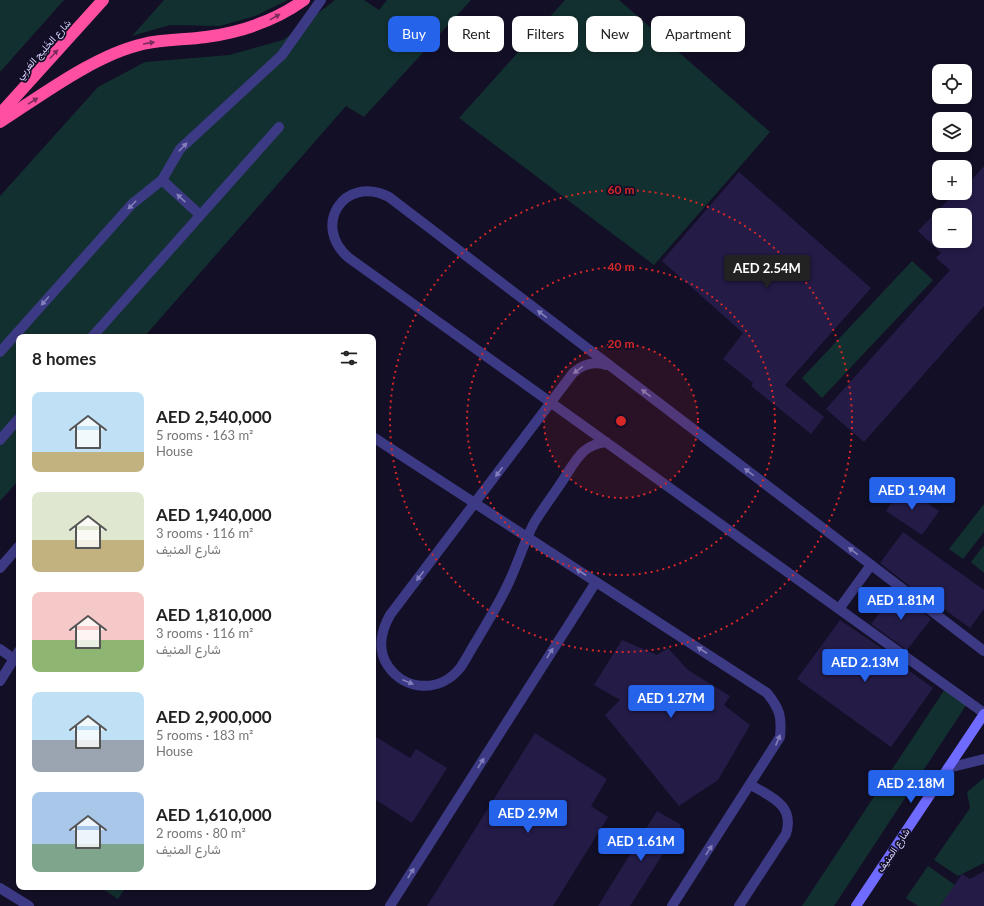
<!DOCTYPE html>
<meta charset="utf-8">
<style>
body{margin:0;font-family:Lato,Vazirmatn,sans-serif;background:#f2f2f2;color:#222;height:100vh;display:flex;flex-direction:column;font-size:15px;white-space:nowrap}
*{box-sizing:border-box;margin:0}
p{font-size:13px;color:#767676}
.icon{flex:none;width:22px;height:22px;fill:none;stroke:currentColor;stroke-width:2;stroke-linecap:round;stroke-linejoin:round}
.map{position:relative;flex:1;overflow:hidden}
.drawer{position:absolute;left:16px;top:334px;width:360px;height:556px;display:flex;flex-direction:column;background:#fff;border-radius:8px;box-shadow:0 2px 6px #0003}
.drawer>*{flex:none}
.guide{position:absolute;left:388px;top:16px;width:380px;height:36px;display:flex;gap:8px}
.fabs{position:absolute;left:932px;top:64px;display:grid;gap:8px}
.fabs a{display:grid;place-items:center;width:40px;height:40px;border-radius:8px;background:#fff;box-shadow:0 2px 6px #0003;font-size:20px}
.price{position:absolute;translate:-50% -34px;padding:0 9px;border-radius:4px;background:#2563eb;color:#fff;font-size:13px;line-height:26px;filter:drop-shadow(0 1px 2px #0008)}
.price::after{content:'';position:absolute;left:50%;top:24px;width:12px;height:9px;margin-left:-6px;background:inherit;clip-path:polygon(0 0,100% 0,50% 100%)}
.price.active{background:#222;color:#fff}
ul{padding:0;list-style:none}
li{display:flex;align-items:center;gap:12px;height:100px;padding:0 16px}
li span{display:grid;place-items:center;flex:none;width:112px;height:80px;border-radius:8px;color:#555}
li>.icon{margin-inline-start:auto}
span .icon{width:48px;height:48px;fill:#fffc;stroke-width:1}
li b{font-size:17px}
h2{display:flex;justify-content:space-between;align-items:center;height:48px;padding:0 16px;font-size:17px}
.pill{padding:0 14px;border-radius:8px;background:#fff;box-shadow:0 2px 6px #0003;font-size:14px;line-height:36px}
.pill.active{background:#2563eb;color:#fff}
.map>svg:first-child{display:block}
.green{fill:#12302f}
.building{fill:#241b47;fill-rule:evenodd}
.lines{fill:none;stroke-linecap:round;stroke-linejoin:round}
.lane{stroke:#3d3a85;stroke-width:10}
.street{stroke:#3d3a85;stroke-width:10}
.secondary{stroke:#6f6bff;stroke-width:10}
.highway{stroke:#ff4fa3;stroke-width:12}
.oneway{fill:#7d2c5e}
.oneway2{fill:#837fbc}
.ring{fill:none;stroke:#d62828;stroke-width:2;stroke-dasharray:2 4}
.labels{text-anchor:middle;stroke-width:3.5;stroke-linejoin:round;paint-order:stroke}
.street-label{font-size:10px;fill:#d9d4ff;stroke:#130f26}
.centre{fill:#d62828;stroke:#130f26;stroke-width:2}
.ring-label{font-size:12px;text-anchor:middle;font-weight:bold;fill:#d62828;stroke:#130f26;stroke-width:3.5;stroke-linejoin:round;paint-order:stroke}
</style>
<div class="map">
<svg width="984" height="906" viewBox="0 0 984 906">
<rect width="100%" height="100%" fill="#130f26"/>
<g class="green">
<path d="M0,0h64l-64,72z"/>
<path d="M164,0h124l-33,16 -35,10 -50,-1 -38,11z"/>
<path d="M335,0h29l15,10 8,-10h84l-107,117 -18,-11 -202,231h-125v143l-19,21v-305l98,-109 47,-25 84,-7 54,-15z"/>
<path d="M565,0h54l151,132 -116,133 -195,-147z"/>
<path d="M912,261l21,19 -111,118 -20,-20z"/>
<path d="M984,504v28l-21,27 -14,-10z"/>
<path d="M984,545v28l-13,-11z"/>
<path d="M945,689l22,15 -133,202h-32z"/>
<path d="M984,778v85l-26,13 -24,-16 36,-52 -3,-16z"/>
<path d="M928,866l27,19 -14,21h-23l-12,-8z"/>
<path d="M100,887h26l-8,12z"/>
</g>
<g class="building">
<path d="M984,166v140l-120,136 -38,-33 124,-139 -14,-12 5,-5 -23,-22 37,-38h10v-11l2,-1 2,2zM939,215h26v26h-26z"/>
<path d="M739,172l132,116 -86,97 39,32 -13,17 -60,-48 2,-3 -30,-24 20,-26 -81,-72z"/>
<path d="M902,486l37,25 -17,24 -36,-24z"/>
<path d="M903,532l81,58v19l-14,19 -29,-21 -2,2 -59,-46z"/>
<path d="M896,592l35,27 -24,31 -36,-26z"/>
<path d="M840,620l59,40 -2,2 36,26 -42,59 -94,-68z"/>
<path d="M622,640l35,15 11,-7 20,22 42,26 -6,9 26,20 -32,55 -39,26 -74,-91 15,-15 -26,-15z"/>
<path d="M535,733l72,46 -16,27 17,11 -55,89h-126z"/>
<path d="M373,735l37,23 6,-9 31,19 -35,55 -39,-25z"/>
<path d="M657,811l24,14 -51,81h-32z"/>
<path d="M984,871v35h-44l22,-32 8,5z"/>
</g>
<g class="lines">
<g class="lane">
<path d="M162,180l38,35"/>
<path d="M92,337l187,-210"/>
<path d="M0,352l132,-148 30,-24 18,-31 102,-94 39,-55"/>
<path d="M373,437l394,256c13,16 15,24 13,44l-108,169"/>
<path d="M0,440l19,-22"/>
<path d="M606,442c-8,1 -16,4 -22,9 -10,9 -17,24 -25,35 -8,12 -17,24 -25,37 -10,19 -16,40 -25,59 -9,20 -21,39 -32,58 -6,9 -11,20 -17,28 -20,25 -55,23 -72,-2 -11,-16 -7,-35 2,-51l183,-242c10,-9 21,-12 33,-8"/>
<path d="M0,568l19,-22"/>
<path d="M839,609l32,-44"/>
<path d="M0,649l14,10"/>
<path d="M984,651l-595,-454c-45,-23 -78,29 -40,61l635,455"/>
<path d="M0,681l19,-30"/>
<path d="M0,888l29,18"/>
<path d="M390,906l206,-324"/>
<path d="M739,906l47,-72c9,-29 -15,-37 -35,-49"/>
</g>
<path class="street" d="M948,768l36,-9"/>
<path class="secondary" d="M856,906l128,-192"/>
<g class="highway">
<path d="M0,114l103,-114"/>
<path d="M0,122c42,-27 95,-67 143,-78 21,-5 42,-4 63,-7 36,-5 69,-16 98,-37"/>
</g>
</g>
<defs><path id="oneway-solid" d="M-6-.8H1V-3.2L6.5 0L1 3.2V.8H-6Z"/></defs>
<g class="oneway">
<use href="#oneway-solid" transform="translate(275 17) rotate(-29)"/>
<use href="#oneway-solid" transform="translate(149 43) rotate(-9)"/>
<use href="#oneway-solid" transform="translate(54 54) rotate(-48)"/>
<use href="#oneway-solid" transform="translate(33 101) rotate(-32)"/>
</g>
<g class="oneway2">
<use href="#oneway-solid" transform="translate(183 147) rotate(-46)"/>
<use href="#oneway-solid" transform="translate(181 198) rotate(-137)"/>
<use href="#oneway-solid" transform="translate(132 205) rotate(135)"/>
<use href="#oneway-solid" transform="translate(45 301) rotate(132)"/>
<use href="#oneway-solid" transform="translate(542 314) rotate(-143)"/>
<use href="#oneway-solid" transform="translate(578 370) rotate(143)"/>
<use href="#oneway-solid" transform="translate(646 393) rotate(-143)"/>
<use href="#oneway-solid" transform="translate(499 472) rotate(127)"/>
<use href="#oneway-solid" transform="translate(749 472) rotate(-143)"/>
<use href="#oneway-solid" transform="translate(853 551) rotate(-143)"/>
<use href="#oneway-solid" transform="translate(581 572) rotate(-147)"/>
<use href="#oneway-solid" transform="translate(420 576) rotate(127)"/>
<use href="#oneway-solid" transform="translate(702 650) rotate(-147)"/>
<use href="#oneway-solid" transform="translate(550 653) rotate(-58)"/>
<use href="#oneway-solid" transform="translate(408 682) rotate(22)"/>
<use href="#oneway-solid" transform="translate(778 740) rotate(-67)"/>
<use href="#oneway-solid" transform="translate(481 763) rotate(-58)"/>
<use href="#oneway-solid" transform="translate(709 850) rotate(-57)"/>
<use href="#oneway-solid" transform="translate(411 873) rotate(-58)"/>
</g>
<circle cx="621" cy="421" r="77" fill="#d62828" fill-opacity=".12"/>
<g class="ring">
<circle cx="621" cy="421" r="77"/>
<circle cx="621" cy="421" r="154"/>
<circle cx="621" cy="421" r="231"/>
</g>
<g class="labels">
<g class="street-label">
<text transform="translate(43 49) rotate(-48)" y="4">شارع الخَلِيج العَربِي</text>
<text transform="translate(893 850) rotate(-56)" y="4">شارع المنيف</text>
</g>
</g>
<circle cx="621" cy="421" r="6" class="centre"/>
<g class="ring-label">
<text x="621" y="194">60 m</text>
<text x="621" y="271">40 m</text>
<text x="621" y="348">20 m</text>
</g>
</svg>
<div class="fabs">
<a><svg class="icon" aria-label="locate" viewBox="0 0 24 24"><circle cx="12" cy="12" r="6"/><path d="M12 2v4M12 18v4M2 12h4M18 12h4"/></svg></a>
<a><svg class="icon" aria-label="layers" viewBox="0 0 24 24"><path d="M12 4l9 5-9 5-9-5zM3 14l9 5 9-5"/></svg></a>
<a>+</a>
<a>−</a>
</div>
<b class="price active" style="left:767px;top:289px">AED 2.54M</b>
<b class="price" style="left:912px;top:511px">AED 1.94M</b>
<b class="price" style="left:901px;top:621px">AED 1.81M</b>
<b class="price" style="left:865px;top:683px">AED 2.13M</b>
<b class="price" style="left:671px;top:719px">AED 1.27M</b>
<b class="price" style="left:911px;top:804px">AED 2.18M</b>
<b class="price" style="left:528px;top:834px">AED 2.9M</b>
<b class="price" style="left:641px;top:862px">AED 1.61M</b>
<div class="guide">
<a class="pill active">Buy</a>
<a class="pill">Rent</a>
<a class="pill">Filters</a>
<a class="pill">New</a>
<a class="pill">Apartment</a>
</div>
<section class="drawer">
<h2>8 homes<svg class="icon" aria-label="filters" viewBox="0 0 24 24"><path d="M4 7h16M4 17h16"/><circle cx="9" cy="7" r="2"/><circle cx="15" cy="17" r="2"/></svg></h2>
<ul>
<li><span style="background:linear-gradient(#bfe0f5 75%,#c2b280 0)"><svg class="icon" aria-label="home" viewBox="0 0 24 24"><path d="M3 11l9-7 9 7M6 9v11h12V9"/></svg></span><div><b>AED 2,540,000</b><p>5 rooms · 163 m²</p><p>House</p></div></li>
<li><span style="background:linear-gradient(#dfe7d0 60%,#c2b280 0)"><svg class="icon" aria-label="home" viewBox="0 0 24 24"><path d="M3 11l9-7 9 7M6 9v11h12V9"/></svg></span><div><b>AED 1,940,000</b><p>3 rooms · 116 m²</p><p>شارع المنيف</p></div></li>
<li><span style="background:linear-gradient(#f6c9c9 60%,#8fb573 0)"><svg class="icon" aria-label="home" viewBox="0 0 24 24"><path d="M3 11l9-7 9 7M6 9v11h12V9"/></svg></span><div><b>AED 1,810,000</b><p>3 rooms · 116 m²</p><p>شارع المنيف</p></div></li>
<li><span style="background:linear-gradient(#bfe0f5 60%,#9aa5b1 0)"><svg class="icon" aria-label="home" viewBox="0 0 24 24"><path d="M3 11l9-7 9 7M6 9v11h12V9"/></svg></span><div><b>AED 2,900,000</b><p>5 rooms · 183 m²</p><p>House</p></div></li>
<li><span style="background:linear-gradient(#a9c7e8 65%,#7fa58c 0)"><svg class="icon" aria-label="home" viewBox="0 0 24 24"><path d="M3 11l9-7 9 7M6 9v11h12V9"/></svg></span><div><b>AED 1,610,000</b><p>2 rooms · 80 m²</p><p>شارع المنيف</p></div></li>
</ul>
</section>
</div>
